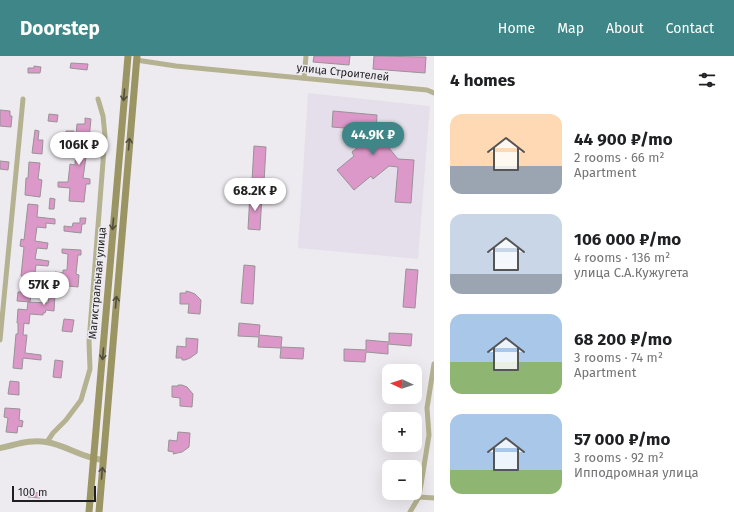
<!DOCTYPE html>
<meta charset="utf-8">
<style>
body{margin:0;font-family:"Fira Sans",sans-serif;background:#f6f6f6;color:#202124;height:100vh;display:flex;flex-direction:column;font-size:15px;white-space:nowrap}
*{box-sizing:border-box;margin:0}
p{font-size:13px;color:#757577}
.icon{flex:none;width:22px;height:22px;fill:none;stroke:currentColor;stroke-width:2;stroke-linecap:round;stroke-linejoin:round}
.map{position:relative;flex:1;overflow:hidden}
.drawer{display:flex;flex-direction:column;background:#fff;width:300px}
.drawer>*{flex:none}
.needle{width:26px;rotate:274deg}
.controls{position:absolute;left:382px;top:308px;display:grid;gap:8px}
.controls a{display:grid;place-items:center;width:40px;height:40px;border-radius:8px;background:#fff;box-shadow:0 4px 16px #0002;font-size:20px}
.scale{position:absolute;left:12px;bottom:10px;width:84px;box-sizing:border-box;padding-left:4px;border:2px solid #1f1e20;border-top:0;font-size:11px;line-height:14px;white-space:nowrap;color:#1f1e20;-webkit-text-stroke:3px #eeebf0;paint-order:stroke}
.price{position:absolute;translate:-50% -34px;padding:0 9px;border-radius:14px;background:#fff;color:#222;font-size:13px;line-height:26px;filter:drop-shadow(0 1px 2px #0008)}
.price::after{content:'';position:absolute;left:50%;top:24px;width:12px;height:9px;margin-left:-6px;background:inherit;clip-path:polygon(0 0,100% 0,50% 100%)}
.price.active{background:#3e8687;color:#fff}
ul{padding:0;list-style:none}
li{display:flex;align-items:center;gap:12px;height:100px;padding:0 16px}
li span{display:grid;place-items:center;flex:none;width:112px;height:80px;border-radius:12px;color:#555}
li>.icon{margin-inline-start:auto}
span .icon{width:48px;height:48px;fill:#fffc;stroke-width:1}
li b{font-size:17px}
h2{display:flex;justify-content:space-between;align-items:center;height:48px;padding:0 16px;font-size:17px}
header{display:flex;align-items:center;gap:24px;box-sizing:border-box;height:56px;padding:0 20px;background:#3e8687;color:#fff}
header strong{font-size:19px}
nav{display:flex;gap:22px;margin-inline-start:auto;font-size:14px}
main{display:flex;flex:1;min-height:0}
.map>svg:first-child{display:block}
.built{fill:#e5dfeb}
.building{fill:#db98c8;stroke:#989396}
.lines{fill:none;stroke-linecap:round;stroke-linejoin:round}
.minor{stroke:#b5b291;stroke-width:5}
.tertiary{stroke:#b5b291;stroke-width:6}
.secondary{stroke:#9b9563;stroke-width:7}
.oneway{stroke:#514e3b}
.labels{text-anchor:middle;stroke-width:3;stroke-linejoin:round;paint-order:stroke}
.street-label{font-size:11px;fill:#1f1e20;stroke:#eeebf0}
</style>
<header>
<strong>Doorstep</strong>
<nav><a>Home</a><a>Map</a><a>About</a><a>Contact</a></nav>
</header>
<main>
<div class="map">
<svg width="434" height="456" viewBox="0 0 434 456">
<rect width="100%" height="100%" fill="#eeebf0"/>
<path class="built" d="M308,37l122,13 -12,153 -120,-11z"/>
<g class="building">
<path d="M314,0h36l-1,9 -36,-3z"/>
<path d="M374,0l52,1 -1,16 -52,-4z"/>
<path d="M71,7l17,1 -1,6 -17,-2z"/>
<path d="M34,10l7,1 -1,6h-12v-5h6z"/>
<path d="M0,54l10,1v5h2l-1,11 -11,-1z"/>
<path d="M333,55l44,4 -1,17 22,27 16,1 -3,43 -16,-1 3,-35 -9,-1 -16,13 -2,-3 -17,14 -17,-20 17,-14 -2,-4 15,-12 1,-10 -36,-3z"/>
<path d="M49,58l9,1 -1,7 -9,-1z"/>
<path d="M85,62l6,1 -2,20h1l-1,18h-3l-3,21 7,1v5h-4l-2,18 -15,-1 1,-13 -12,-1v-5h10l2,-18 5,1 1,-19h7l1,-10 -8,-1 1,-11h8z"/>
<path d="M35,74l4,1 -1,9h5l-1,14 -10,-1z"/>
<path d="M66,75h8l-1,11 -7,-1v-3l-1,-1z"/>
<path d="M254,90l12,1 -2,35 -12,-1z"/>
<path d="M0,105l9,1 -1,8 -8,-1z"/>
<path d="M29,106l11,1 -2,16 4,1 -2,17 -15,-2 1,-17h2z"/>
<path d="M250,138l12,1 -2,35 -12,-1z"/>
<path d="M50,142l5,1 -1,10h-5z"/>
<path d="M28,148l10,1 -1,12 18,2v5l-9,-1v5l-9,-1 -2,14 13,2 -1,6 -10,-1 -2,11 14,2 -1,5 -12,-1 -2,16h4l-1,7h-5l-2,14 -13,-1 1,-9h6l2,-15 -5,-1 3,-29 -4,-1 1,-7 3,1z"/>
<path d="M80,162h6l-1,6h-3l-1,9 -17,-2v-5l8,1 1,-4h7z"/>
<path d="M62,193l19,1v5h-3l-2,19 3,1 -1,12 -19,-2 -1,9h-3l-1,17 -8,-1 -1,3h-2v2l-13,-1 -1,10 -5,-1 -1,12h4l-2,18 16,2v5l-18,-2 -1,11 -9,-1 3,-34h2v-11h-1l1,-14 9,1 1,-8 20,1 3,-23h3l1,-8 8,1v-3h4l1,-16 -6,-1z"/>
<path d="M244,209l11,1 -2,38 -12,-1z"/>
<path d="M406,213l12,1 -3,38 -12,-1z"/>
<path d="M186,235l4,1 5,2 6,6 -1,14 -12,-1 1,-9h-9v-11h6z"/>
<path d="M64,263l10,1 -2,12 -10,-1z"/>
<path d="M239,267l21,2 -1,10 23,2 -1,10 23,1 -1,11 -23,-1 1,-10 -23,-1 1,-10 -21,-1z"/>
<path d="M389,277l23,1 -1,12 -23,-2v10l-22,-2 -1,10 -21,-1v-12l22,1v-10l23,2z"/>
<path d="M186,282l12,1 -1,14 -7,5 -5,2h-3v-2h-6l1,-12 9,1z"/>
<path d="M55,304l8,1 -2,17 -8,-1z"/>
<path d="M10,325l9,1v13l-11,-1z"/>
<path d="M178,329h4l5,2 6,7 -1,13 -12,-1v-8l-8,-1v-11h6z"/>
<path d="M5,352l15,1 -1,11 4,1 -1,6 -4,-1 -1,7 -11,-1 2,-14 -4,-1z"/>
<path d="M178,376l12,1 -1,14 -7,5 -9,2 1,-2 -6,-1 1,-11 8,1z"/>
<path d="M28,436l13,1 -1,5 -12,-1z"/>
</g>
<g class="lines">
<g class="minor">
<path d="M136,4l40,6 251,24 7,3"/>
<path d="M304,22l2,-22"/>
<path d="M0,284l23,-241"/>
<path d="M47,386l6,-9 13,-13 15,-20 9,-31 -1,-27 16,-206 -2,-20 -5,-17"/>
<path d="M419,441l15,1"/>
<path d="M410,456l9,-15 10,-62 -2,-27 7,-44"/>
</g>
<path class="tertiary" d="M0,392c15,-3 31,-9 46,-6 20,3 36,16 57,18"/>
<g class="secondary">
<path d="M89,456l39,-456"/>
<path d="M99,456l38,-456"/>
</g>
</g>
<defs><path id="oneway-shaft" d="M-6 0H5M1.5-3L5.5 0L1.5 3" fill="none" stroke-width="1.6" stroke-linecap="round" stroke-linejoin="round"/></defs>
<g class="oneway">
<use href="#oneway-shaft" transform="translate(124 39) rotate(95)"/>
<use href="#oneway-shaft" transform="translate(129 88) rotate(-85)"/>
<use href="#oneway-shaft" transform="translate(113 168) rotate(95)"/>
<use href="#oneway-shaft" transform="translate(116 246) rotate(-85)"/>
<use href="#oneway-shaft" transform="translate(103 298) rotate(95)"/>
<use href="#oneway-shaft" transform="translate(102 417) rotate(-85)"/>
</g>
<g class="labels">
<g class="street-label">
<text transform="translate(343 16) rotate(6)" y="4">улица Строителей</text>
<text transform="translate(97 227) rotate(-85)" y="4">Магистральная улица</text>
</g>
</g>
</svg>
<div class="controls">
<a><svg class="needle" viewBox="-14 -14 28 28"><path d="M0-13l5 13h-10z" fill="#e53935"/><path d="M0 13l5-13h-10z" fill="#757577"/></svg></a>
<a>+</a>
<a>−</a>
</div>
<div class="scale">100 m</div>
<b class="price active" style="left:373px;top:100px">44.9K ₽</b>
<b class="price" style="left:79px;top:110px">106K ₽</b>
<b class="price" style="left:255px;top:156px">68.2K ₽</b>
<b class="price" style="left:44px;top:250px">57K ₽</b>
</div>
<section class="drawer">
<h2>4 homes<svg class="icon" aria-label="filters" viewBox="0 0 24 24"><path d="M4 7h16M4 17h16"/><circle cx="9" cy="7" r="2"/><circle cx="15" cy="17" r="2"/></svg></h2>
<ul>
<li><span style="background:linear-gradient(#ffd9b3 65%,#9aa5b1 0)"><svg class="icon" aria-label="home" viewBox="0 0 24 24"><path d="M3 11l9-7 9 7M6 9v11h12V9"/></svg></span><div><b>44 900 ₽/mo</b><p>2 rooms · 66 m²</p><p>Apartment</p></div></li>
<li><span style="background:linear-gradient(#c9d6e8 75%,#9aa5b1 0)"><svg class="icon" aria-label="home" viewBox="0 0 24 24"><path d="M3 11l9-7 9 7M6 9v11h12V9"/></svg></span><div><b>106 000 ₽/mo</b><p>4 rooms · 136 m²</p><p>улица С.А.Кужугета</p></div></li>
<li><span style="background:linear-gradient(#a9c7e8 60%,#8fb573 0)"><svg class="icon" aria-label="home" viewBox="0 0 24 24"><path d="M3 11l9-7 9 7M6 9v11h12V9"/></svg></span><div><b>68 200 ₽/mo</b><p>3 rooms · 74 m²</p><p>Apartment</p></div></li>
<li><span style="background:linear-gradient(#a9c7e8 70%,#8fb573 0)"><svg class="icon" aria-label="home" viewBox="0 0 24 24"><path d="M3 11l9-7 9 7M6 9v11h12V9"/></svg></span><div><b>57 000 ₽/mo</b><p>3 rooms · 92 m²</p><p>Ипподромная улица</p></div></li>
</ul>
</section>
</main>
